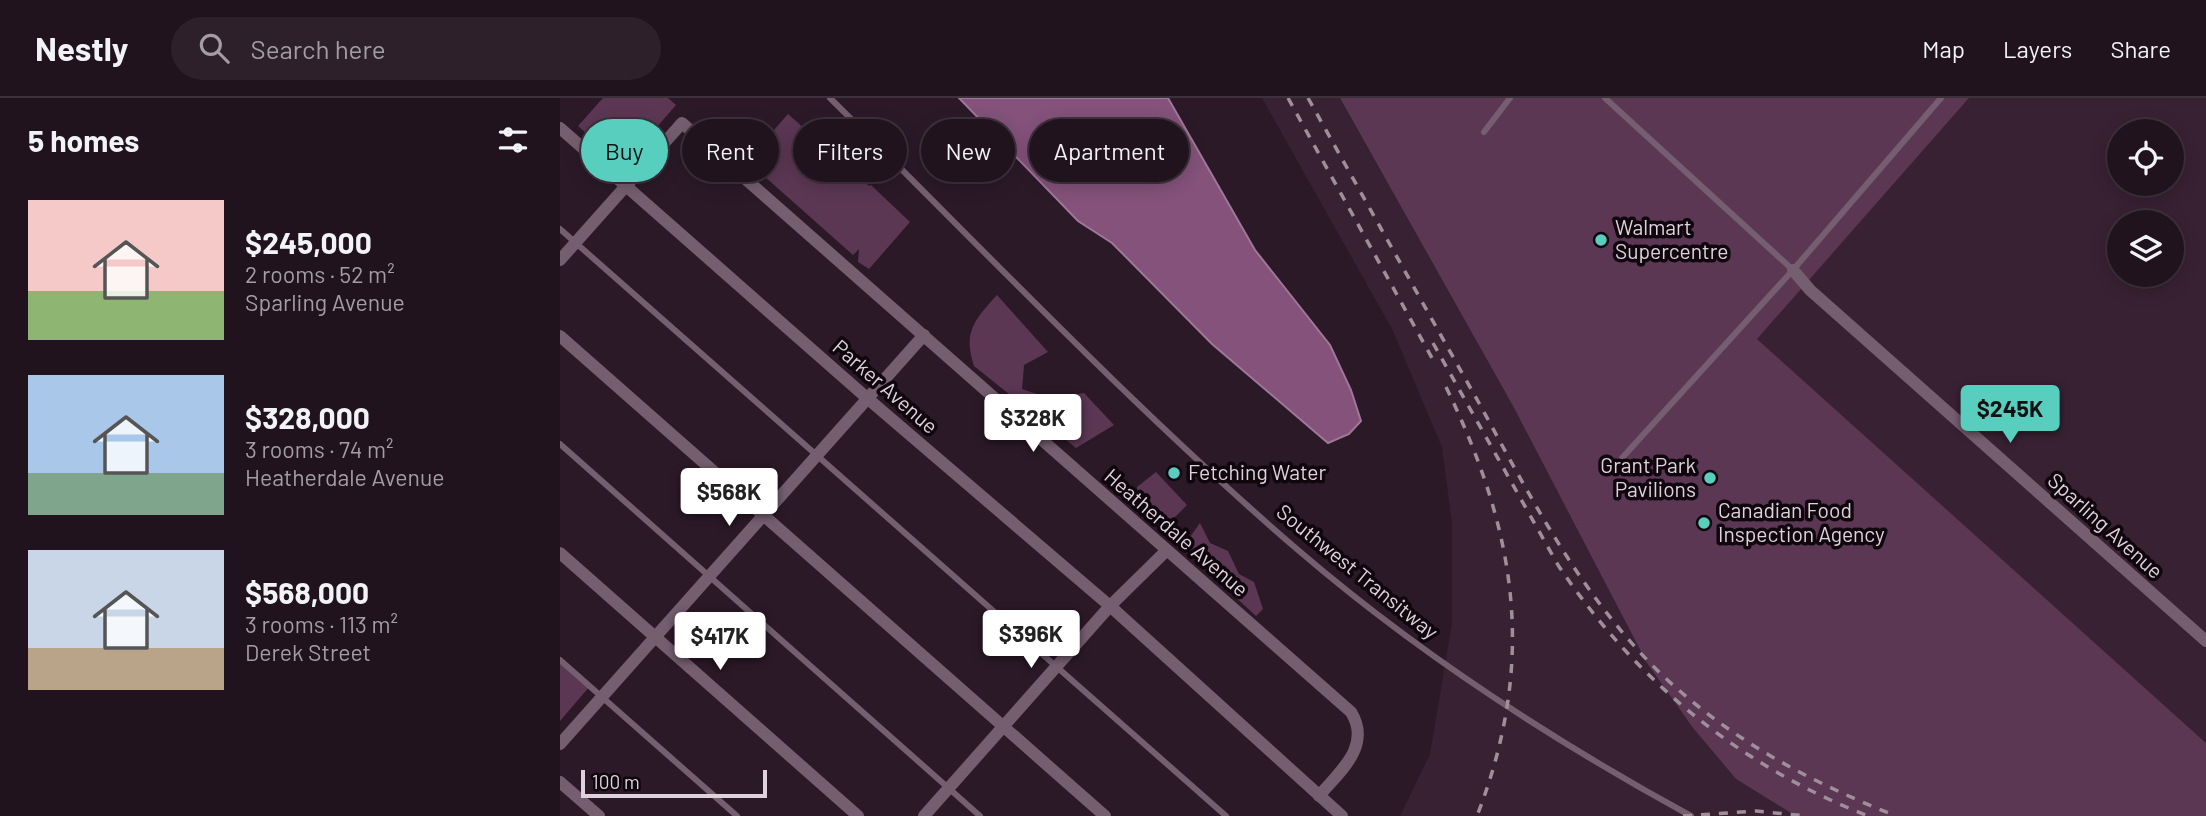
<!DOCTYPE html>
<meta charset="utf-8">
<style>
body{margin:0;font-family:Barlow,sans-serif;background:#2d202a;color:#f1f3f6;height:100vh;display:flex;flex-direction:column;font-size:26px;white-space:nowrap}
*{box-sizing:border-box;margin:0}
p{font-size:23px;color:#a29ea4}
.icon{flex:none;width:38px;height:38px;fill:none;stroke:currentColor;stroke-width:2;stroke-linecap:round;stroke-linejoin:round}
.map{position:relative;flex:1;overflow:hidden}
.side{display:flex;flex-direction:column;background:#20131d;width:560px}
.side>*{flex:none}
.hud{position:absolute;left:21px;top:21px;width:665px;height:63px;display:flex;gap:14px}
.tools{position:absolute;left:1547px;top:21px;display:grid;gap:14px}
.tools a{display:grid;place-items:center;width:77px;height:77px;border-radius:50%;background:#20131d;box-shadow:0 4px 18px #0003,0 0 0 2px #3d323b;font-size:35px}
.scale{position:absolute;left:21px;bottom:18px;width:186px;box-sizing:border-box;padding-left:7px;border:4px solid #dfd2dc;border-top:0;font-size:19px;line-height:24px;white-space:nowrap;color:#dfd2dc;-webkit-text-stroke:5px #0f070d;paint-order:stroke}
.price{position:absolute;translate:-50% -60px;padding:0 16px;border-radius:7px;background:#fff;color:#222;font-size:23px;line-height:46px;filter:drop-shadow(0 2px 4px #0008)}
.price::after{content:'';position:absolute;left:50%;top:42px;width:21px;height:16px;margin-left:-10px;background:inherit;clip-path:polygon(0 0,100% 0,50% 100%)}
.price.selected{background:#58cebf;color:#111}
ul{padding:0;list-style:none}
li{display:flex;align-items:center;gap:21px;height:175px;padding:0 28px}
li span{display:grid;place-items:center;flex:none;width:196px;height:140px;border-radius:0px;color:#555}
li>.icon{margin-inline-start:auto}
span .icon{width:84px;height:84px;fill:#fffc;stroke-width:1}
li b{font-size:30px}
h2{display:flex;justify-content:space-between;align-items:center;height:84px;padding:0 28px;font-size:30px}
.chip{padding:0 24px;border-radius:32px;background:#20131d;box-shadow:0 4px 18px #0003,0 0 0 2px #3d323b;font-size:24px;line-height:63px}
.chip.selected{background:#58cebf;color:#111}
header{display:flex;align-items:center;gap:42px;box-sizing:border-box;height:98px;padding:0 35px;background:#20131d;border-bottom:2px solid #3d323b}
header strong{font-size:33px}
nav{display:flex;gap:38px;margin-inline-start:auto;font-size:24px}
.search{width:490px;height:63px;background:#2d202a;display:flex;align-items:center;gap:18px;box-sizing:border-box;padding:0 24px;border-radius:38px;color:#a29ea4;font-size:26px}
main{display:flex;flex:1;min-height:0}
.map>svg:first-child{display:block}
.built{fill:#382133;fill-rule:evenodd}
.green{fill:#5b3754}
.water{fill:#84527b;stroke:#9f7898;stroke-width:2}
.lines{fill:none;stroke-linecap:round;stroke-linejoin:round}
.service{stroke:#755e70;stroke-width:6}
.minor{stroke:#755e70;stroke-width:12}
.rail{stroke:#9e8f9b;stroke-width:3.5;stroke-dasharray:9 9;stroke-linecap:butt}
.poi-dot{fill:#58cebf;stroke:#0f070d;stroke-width:2.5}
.labels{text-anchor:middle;stroke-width:7;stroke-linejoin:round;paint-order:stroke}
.poi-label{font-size:21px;fill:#dfd2dc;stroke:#0f070d;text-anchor:start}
.street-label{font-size:21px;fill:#dfd2dc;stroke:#0f070d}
</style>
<header>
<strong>Nestly</strong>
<div class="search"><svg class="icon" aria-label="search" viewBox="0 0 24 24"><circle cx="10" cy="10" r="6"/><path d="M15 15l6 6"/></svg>Search here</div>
<nav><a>Map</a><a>Layers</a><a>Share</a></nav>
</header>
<main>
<section class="side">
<h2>5 homes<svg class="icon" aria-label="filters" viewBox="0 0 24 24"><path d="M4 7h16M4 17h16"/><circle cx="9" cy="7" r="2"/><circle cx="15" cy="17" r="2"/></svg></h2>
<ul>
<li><span style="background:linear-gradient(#f6c9c9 65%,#8fb573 0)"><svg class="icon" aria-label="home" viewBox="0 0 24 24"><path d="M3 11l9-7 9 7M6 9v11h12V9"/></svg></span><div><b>$245,000</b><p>2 rooms · 52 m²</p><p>Sparling Avenue</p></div></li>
<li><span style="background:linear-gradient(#a9c7e8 70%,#7fa58c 0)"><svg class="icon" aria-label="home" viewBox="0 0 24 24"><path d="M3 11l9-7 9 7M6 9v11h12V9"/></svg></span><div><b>$328,000</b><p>3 rooms · 74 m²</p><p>Heatherdale Avenue</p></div></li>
<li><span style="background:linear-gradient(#c9d6e8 70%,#b9a48a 0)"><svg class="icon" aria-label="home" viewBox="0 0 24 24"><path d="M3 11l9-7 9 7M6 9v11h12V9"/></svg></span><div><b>$568,000</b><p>3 rooms · 113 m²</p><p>Derek Street</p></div></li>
</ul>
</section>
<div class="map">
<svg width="1646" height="718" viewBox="0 0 1646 718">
<rect width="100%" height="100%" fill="#2b1927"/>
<g class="built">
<path d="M702,0h78l173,308 134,257 46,65 43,51 60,37h-396l30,-62 22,-131v-100l-10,-76 -50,-118z"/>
<path d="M1409,0h237v645l-450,-404zM1559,33h53v53h-53zM1559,124h53v53h-53z"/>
</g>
<g class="green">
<path d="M43,0h65l8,7 -53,61 -45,-40z"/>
<path d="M780,0h629l-212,241 449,404v73h-410l-60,-37 -43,-51 -46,-65 -134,-257z"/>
<path d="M228,16l81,72 2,-1 39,37 -41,47 -11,-7 1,-13 -6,6 -106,-94z"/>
<path d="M437,197l51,57 -24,13 -2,24 29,10 33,-6 30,32 -38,23 -102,-82c-11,-33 0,-46 23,-71z"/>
<path d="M596,374l31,33 -18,18c-14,-5 -30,-20 -32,-36z"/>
<path d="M640,425l10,20 18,8 11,23 15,8 9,27 -7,7 -74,-68z"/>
<path d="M0,562l30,26 -30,35z"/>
</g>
<path class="water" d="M399,0h209l87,152 75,95 21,45 10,31 -12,13 -21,9 -116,-99 -100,-101 -34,-22z"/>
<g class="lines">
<g class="service">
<path d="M270,0c154,152 304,311 468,452 121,104 254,190 393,266"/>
<path d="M1045,0l188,172"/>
<path d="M924,34l26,-34"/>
<path d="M0,131l666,587"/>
<path d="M0,346l420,372"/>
<path d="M1062,360l171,-188 148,-172"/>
<path d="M0,562l177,156"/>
</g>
<g class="minor">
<path d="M0,30l307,270 243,208 232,210"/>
<path d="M0,162l122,-137 669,589c21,34 -11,59 -32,84"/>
<path d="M1233,172l17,20 396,351"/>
<path d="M0,238l545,480"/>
<path d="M0,455l298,263"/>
<path d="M0,646l364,-409"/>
<path d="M0,684l39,34"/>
<path d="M364,718l186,-210 56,-55"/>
</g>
<g class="rail">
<path d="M728,0l144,260"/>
<path d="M748,0c57,102 114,204 171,305 52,95 101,191 179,268 69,67 150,110 238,145"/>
<path d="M873,245l125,222c78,116 180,200 310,251"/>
<path d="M886,289c71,146 91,274 31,429"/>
<path d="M1123,718l73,-5 50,5"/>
</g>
</g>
<g class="poi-dot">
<circle cx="1041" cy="142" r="7"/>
<circle cx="614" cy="375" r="7"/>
<circle cx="1150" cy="380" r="7"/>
<circle cx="1144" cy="425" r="7"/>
</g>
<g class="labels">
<g class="poi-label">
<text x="1055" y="137">Walmart<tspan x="1055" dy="24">Supercentre</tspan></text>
<text x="1136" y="375" text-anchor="end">Grant Park<tspan x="1136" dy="24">Pavilions</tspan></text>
<text x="628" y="382">Fetching Water</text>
<text x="1158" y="420">Canadian Food<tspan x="1158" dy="24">Inspection Agency</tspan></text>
</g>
<g class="street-label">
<text transform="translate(325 289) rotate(41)" y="7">Parker Avenue</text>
<text transform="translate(1545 428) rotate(42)" y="7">Sparling Avenue</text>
<text transform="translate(616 435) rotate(41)" y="7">Heatherdale Avenue</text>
<text transform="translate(797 474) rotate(39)" y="7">Southwest Transitway</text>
</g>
</g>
</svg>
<div class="tools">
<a><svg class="icon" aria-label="locate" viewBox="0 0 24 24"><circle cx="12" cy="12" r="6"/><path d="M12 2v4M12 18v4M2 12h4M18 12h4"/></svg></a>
<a><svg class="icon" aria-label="layers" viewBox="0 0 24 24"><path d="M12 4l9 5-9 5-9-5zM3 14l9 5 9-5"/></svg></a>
</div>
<div class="scale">100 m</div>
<b class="price selected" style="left:1450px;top:347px">$245K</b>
<b class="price" style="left:473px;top:356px">$328K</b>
<b class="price" style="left:169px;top:430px">$568K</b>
<b class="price" style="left:471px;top:572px">$396K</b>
<b class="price" style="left:160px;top:574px">$417K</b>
<div class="hud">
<a class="chip selected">Buy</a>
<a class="chip">Rent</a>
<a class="chip">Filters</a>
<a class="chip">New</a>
<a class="chip">Apartment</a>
</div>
</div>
</main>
